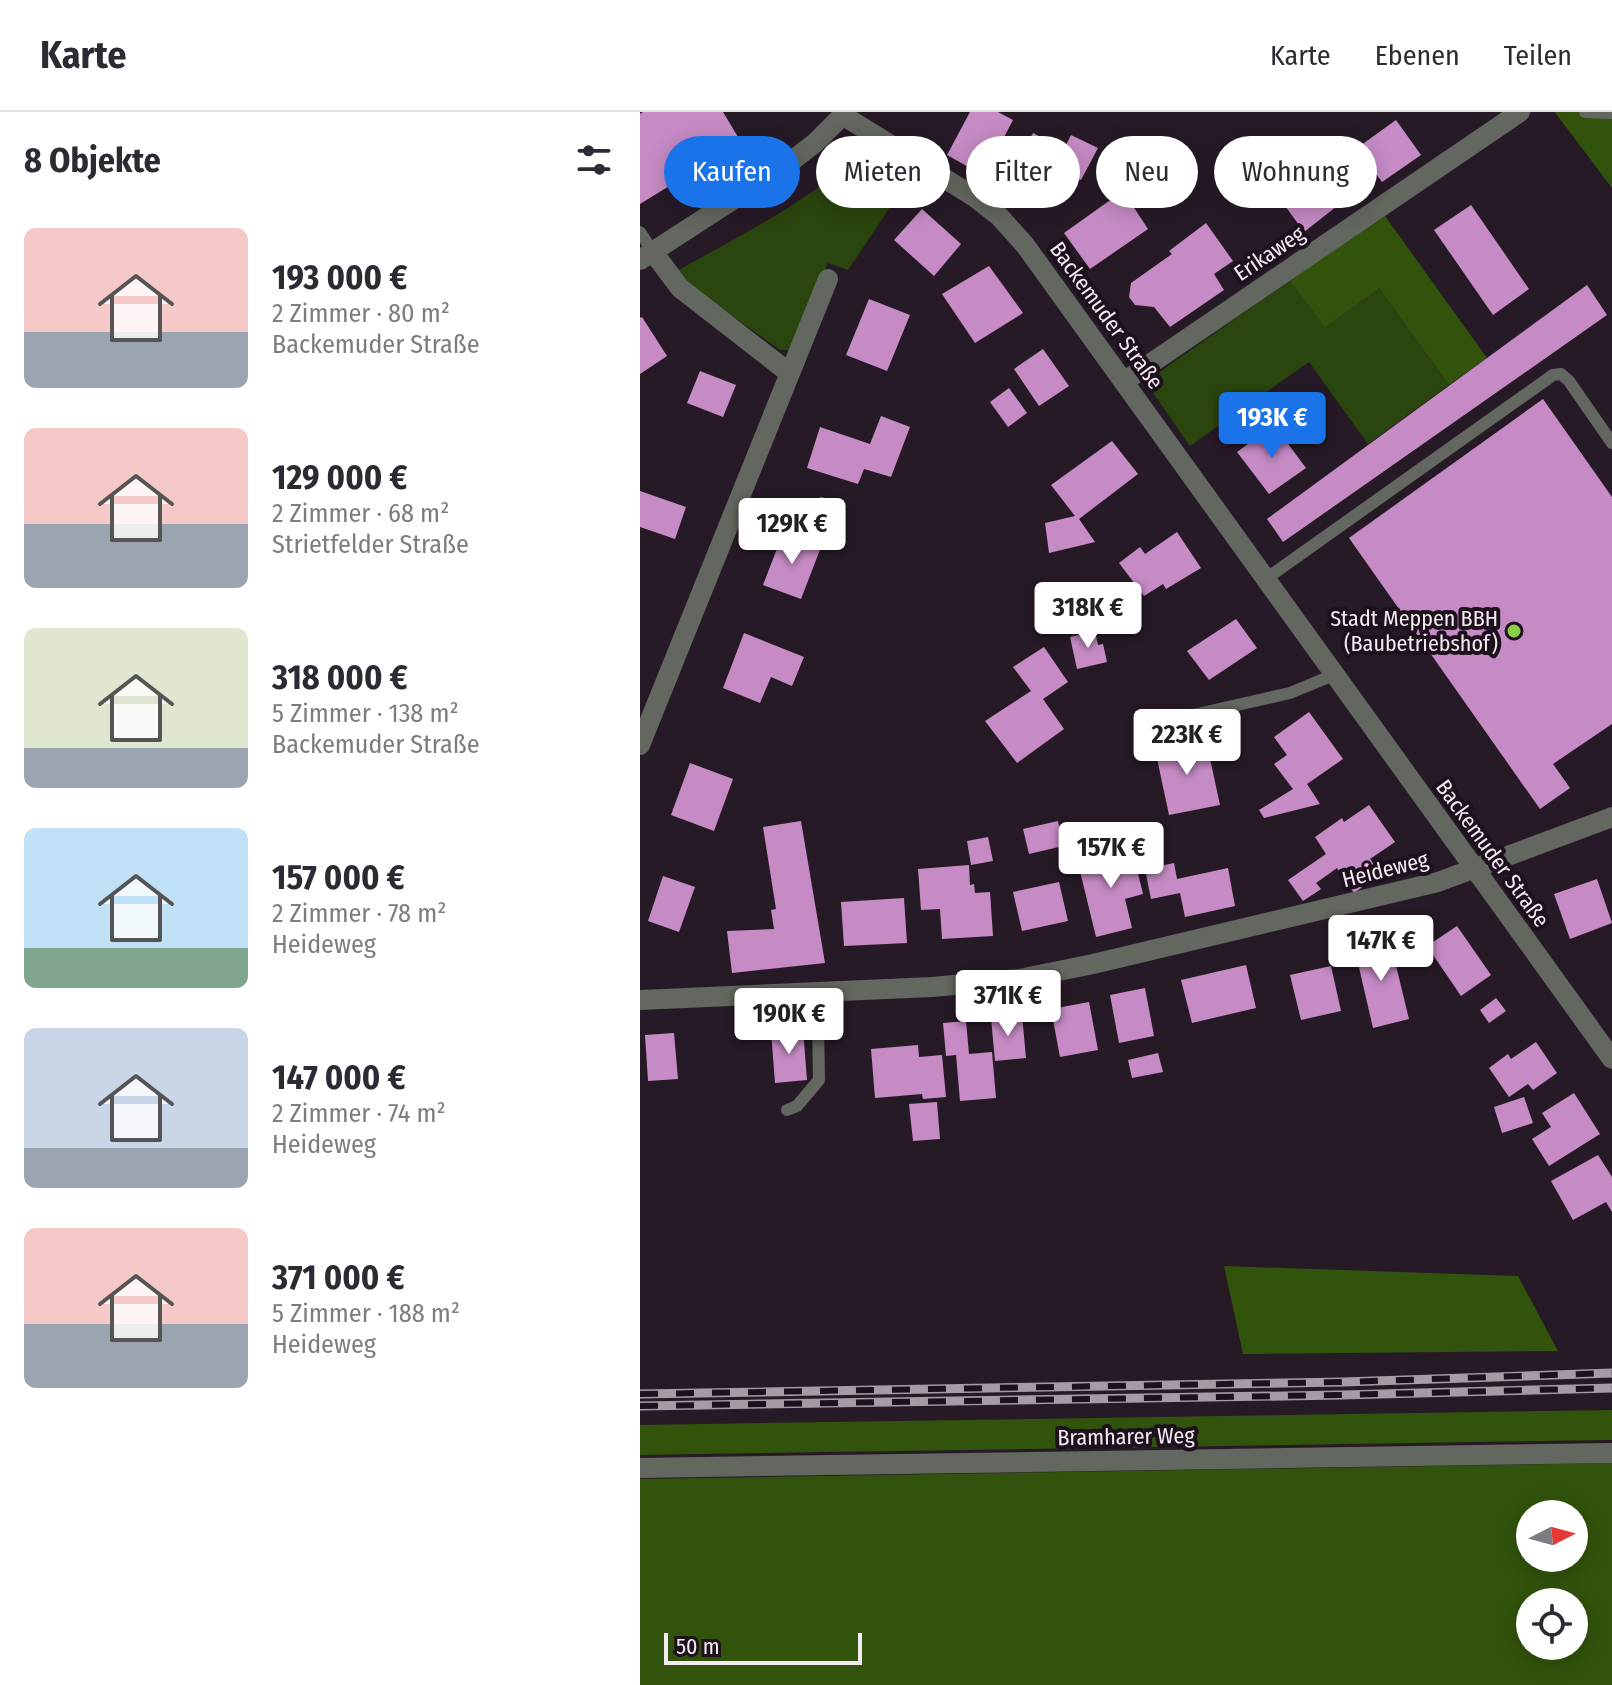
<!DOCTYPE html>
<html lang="de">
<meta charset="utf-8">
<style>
body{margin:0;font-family:"Fira Sans Condensed",sans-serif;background:#f2f2f3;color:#2b2b33;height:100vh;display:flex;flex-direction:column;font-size:30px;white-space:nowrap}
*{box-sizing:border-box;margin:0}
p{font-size:26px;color:#7c7c81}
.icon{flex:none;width:44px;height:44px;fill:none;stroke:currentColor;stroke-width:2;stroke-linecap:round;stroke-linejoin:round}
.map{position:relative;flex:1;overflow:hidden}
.sheet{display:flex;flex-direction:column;background:#fff;width:640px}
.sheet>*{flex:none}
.top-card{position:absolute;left:24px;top:24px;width:760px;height:72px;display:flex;gap:16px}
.needle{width:52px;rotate:84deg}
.fabs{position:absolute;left:876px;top:1388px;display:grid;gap:16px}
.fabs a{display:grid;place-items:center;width:72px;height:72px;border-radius:50%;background:#fff;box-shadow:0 4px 20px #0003;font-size:40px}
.scale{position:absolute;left:24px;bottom:20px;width:198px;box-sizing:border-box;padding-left:8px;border:4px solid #f4ebf3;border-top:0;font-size:22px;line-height:28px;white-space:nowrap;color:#f4ebf3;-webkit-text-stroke:6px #1d111d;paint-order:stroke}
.price{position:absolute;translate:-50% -68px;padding:0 18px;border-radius:8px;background:#fff;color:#222;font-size:26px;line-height:52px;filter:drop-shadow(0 2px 4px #0008)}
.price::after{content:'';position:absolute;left:50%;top:48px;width:24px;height:18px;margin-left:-12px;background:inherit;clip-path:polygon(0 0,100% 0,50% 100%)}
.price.active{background:#1a73e8;color:#fff}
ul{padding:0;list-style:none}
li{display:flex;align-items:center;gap:24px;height:200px;padding:0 24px}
li span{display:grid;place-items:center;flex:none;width:224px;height:160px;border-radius:12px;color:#555}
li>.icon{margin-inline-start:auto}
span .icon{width:96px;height:96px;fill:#fffc;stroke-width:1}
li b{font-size:34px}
h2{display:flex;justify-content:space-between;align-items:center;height:96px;padding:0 24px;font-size:34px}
.chip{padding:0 28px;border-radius:36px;background:#fff;box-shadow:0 4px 20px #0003;font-size:28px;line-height:72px}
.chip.active{background:#1a73e8;color:#fff}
header{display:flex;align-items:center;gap:48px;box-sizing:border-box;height:112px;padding:0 40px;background:#fff;border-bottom:2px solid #e1e1e2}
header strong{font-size:38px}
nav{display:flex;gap:44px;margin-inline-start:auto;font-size:28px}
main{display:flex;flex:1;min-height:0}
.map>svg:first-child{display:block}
.green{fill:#2a450d}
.forest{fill:#31530b;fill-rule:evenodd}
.building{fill:#c68bc5}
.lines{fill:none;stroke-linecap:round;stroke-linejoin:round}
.service{stroke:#62675f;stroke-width:12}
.minor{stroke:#62675f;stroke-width:20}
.tertiary{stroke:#62675f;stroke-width:20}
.rail-casing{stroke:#a59ba5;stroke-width:9}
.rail{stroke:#1d111d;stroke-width:6;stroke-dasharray:18;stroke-linecap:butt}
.poi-dot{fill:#8ace48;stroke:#1d111d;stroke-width:3}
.labels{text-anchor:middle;stroke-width:8;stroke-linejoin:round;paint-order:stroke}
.street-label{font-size:22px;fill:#f4ebf3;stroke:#1d111d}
.poi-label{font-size:22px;fill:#f4ebf3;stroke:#1d111d;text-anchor:end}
</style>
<header>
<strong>Karte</strong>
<nav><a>Karte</a><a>Ebenen</a><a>Teilen</a></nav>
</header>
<main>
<section class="sheet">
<h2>8 Objekte<svg class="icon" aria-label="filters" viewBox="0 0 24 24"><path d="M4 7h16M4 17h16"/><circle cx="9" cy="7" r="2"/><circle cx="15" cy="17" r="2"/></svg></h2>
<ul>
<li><span style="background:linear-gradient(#f6c9c9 65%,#9aa5b1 0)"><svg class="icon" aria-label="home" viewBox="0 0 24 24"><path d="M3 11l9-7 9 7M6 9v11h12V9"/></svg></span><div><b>193 000 €</b><p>2 Zimmer · 80 m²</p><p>Backemuder Straße</p></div></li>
<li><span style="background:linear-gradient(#f6c9c9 60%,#9aa5b1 0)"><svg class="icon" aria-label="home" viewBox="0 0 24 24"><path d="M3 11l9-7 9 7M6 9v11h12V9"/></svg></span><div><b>129 000 €</b><p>2 Zimmer · 68 m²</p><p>Strietfelder Straße</p></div></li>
<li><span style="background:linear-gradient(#dfe7d0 75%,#9aa5b1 0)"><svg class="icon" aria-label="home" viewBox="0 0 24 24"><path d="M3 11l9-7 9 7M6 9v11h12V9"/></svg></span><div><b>318 000 €</b><p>5 Zimmer · 138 m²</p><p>Backemuder Straße</p></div></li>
<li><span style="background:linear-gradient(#bfe0f5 75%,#7fa58c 0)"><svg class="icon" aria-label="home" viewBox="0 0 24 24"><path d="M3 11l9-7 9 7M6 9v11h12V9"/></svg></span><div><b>157 000 €</b><p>2 Zimmer · 78 m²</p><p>Heideweg</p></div></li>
<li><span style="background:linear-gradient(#c9d6e8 75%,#9aa5b1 0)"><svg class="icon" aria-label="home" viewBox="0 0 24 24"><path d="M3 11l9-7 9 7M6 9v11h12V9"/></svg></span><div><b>147 000 €</b><p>2 Zimmer · 74 m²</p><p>Heideweg</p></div></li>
<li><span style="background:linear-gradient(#f6c9c9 60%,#9aa5b1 0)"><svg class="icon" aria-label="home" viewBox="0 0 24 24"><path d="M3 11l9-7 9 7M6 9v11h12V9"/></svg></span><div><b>371 000 €</b><p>5 Zimmer · 188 m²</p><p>Heideweg</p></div></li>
</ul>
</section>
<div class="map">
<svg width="972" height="1573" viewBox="0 0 972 1573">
<rect width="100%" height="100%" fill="#271a27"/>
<g class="green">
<path d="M219,44l50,23 -61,91 -20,-7 -38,87h-10l-96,-69 -9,-9c64,-36 129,-68 184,-116z"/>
<path d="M650,168l89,8 70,97 -81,59 -59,-82 -119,84 -39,-56 3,-14z"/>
</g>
<g class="forest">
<path d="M915,0h57v76l-52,-69z"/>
<path d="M745,104l102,142 -38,27 -70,-97 -54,39 -35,-47z"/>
<path d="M584,1154l294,10 40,75 -315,3z"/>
<path d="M972,1298v30l-972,15v-30z"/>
<path d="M972,1351v222h-972v-206zM890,1402h44v44h-44zM890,1490h44v44h-44z"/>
</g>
<g class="building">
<path d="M3,0h80l18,30 -101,62v-90z"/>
<path d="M330,0h28l15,8 -12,23 21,11 11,-21 31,16 7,-14 27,13 -17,32 -17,-9 -17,33 -40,-21 3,-5 -22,-12 -5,9 -36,-20z"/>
<path d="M756,8l25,35 -39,27 -25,-34z"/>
<path d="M676,56l25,35 -37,29 -26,-36z"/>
<path d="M483,79l25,38 -58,40 -26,-36z"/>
<path d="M831,93l58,84 -36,26 -59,-85z"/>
<path d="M282,97l39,35 -27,32 -40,-36z"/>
<path d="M566,111l27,38 -19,13 10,16 -54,37 -16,-20 -19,-2 -6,-8 2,-14 41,-29 -3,-3z"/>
<path d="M349,154l34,47 -48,30 -33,-49z"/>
<path d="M947,173l20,30 -324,227 -16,-23z"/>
<path d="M229,187l41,16 -23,56 -41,-16z"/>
<path d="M2,205l25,39 -27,18v-56z"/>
<path d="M403,237l26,37 -30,20 -25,-37z"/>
<path d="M60,259l36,14 -13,32 -36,-14z"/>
<path d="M369,276l18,25 -19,14 -18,-25z"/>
<path d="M903,287l69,98v227l-59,40 17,24 -30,21 -191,-271z"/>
<path d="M241,304l29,11 -19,50 -27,-8 -6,15 -51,-16 13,-41 50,17z"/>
<path d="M634,313l32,43 -37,26 -32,-42z"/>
<path d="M472,329l26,33 -59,45 16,23 -46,11 -4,-30 30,-7 -24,-31z"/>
<path d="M0,379l46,16 -11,32 -35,-12z"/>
<path d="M183,385l5,23 -37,9 -6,-24z"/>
<path d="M537,420l24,36 -35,21 -3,-5 -19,12 -25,-33 21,-16 5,7z"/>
<path d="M143,421l38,14 -20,52 -38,-14z"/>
<path d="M596,507l21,29 -48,32 -22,-29z"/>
<path d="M455,519l3,14 5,-1 4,18 -30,7 -7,-32z"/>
<path d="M104,521l60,24 -12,29 -21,-9 -11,26 -37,-15z"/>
<path d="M404,535l24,35 -25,17 21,30 -47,34 -32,-42 46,-30 -18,-24z"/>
<path d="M669,600l34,47 -36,25 13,20 -56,14 -5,-8 34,-21 -19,-25 13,-9 -13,-18z"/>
<path d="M566,628l14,65 -51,10 -14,-66z"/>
<path d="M50,651l43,16 -19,52 -43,-16z"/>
<path d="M729,693l26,37 -25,17 11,15 -27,19 -17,-25 -21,15 5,6 -18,12 -15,-21 38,-26 -11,-17 27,-19 2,4z"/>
<path d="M161,709l24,142 -93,10 -5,-42 47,-2 -3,-19 5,-1 -13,-82z"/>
<path d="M418,709l5,25 -34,8 -6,-25z"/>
<path d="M348,725l5,24 -22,4 -4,-24z"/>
<path d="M492,737l11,45 -18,5 7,29 -36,9 -18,-74z"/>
<path d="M534,751l3,16 51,-11 7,38 -50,11 -5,-24 -29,6 -6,-30z"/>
<path d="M329,753l1,20 4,-1 1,9 15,-1 3,44 -51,3 -2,-30 -19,1 -3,-41z"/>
<path d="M23,764l32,11 -16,45 -31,-11z"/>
<path d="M957,767l15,44 -42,16 -16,-45z"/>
<path d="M419,770l9,39 -46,10 -9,-39z"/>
<path d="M264,786l3,45 -63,3 -3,-44z"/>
<path d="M817,814l34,49 -30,21 -34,-50z"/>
<path d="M749,825l20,82 -36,9 -19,-82z"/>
<path d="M606,853l10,43 -64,15 -11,-43z"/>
<path d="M691,854l10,45 -40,9 -11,-45z"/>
<path d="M505,876l9,48 -35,7 -9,-48z"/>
<path d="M856,886l10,13 -17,12 -9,-13z"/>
<path d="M449,890l9,48 -38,7 -9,-48z"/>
<path d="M382,903l4,43 -31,3 -4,-43z"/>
<path d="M326,909l3,33 23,-2 4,46 -36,3 -4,-46 -10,1 -3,-33z"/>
<path d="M163,917l4,51 -32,3 -4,-52z"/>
<path d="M34,921l4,46 -30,2 -3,-46z"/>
<path d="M896,930l21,31 -24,17 -5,-6 -19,13 -20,-29 19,-14 3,5z"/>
<path d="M278,933l1,12 23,-2 4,42 -23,2 -1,-5 -47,4 -4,-49z"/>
<path d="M518,941l5,19 -31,6 -4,-18z"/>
<path d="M934,981l26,41 -51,32 -17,-27 19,-12 -9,-14z"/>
<path d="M884,985l9,26 -31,10 -8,-26z"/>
<path d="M297,990l3,37 -27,2 -4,-37z"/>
<path d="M958,1043l14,22v35l-6,-10 -33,18 -22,-39z"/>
</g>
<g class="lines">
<g class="service">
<path d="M945,0l27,1"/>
<path d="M0,120l13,20"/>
<path d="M627,466l286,-203 8,-1 8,7 43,62"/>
<path d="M513,612l137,-31 46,-19"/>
<path d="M147,998l10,-4 22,-26 -1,-58 -4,-29"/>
</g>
<g class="minor">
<path d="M204,4l132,82 23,18 26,29 587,814"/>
<path d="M13,140l27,36 108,84"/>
<path d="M485,269l395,-269"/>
<path d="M0,633l188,-466"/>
<path d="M0,888l292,-13 87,-8 74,-15 345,-82 174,-65"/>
<path d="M0,1356l972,-15"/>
</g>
<path class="tertiary" d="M0,148l145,-94 30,-23 31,-31"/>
<g class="rail-casing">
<g id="rail">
<path d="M0,1282l703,-12 269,-9"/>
<path d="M0,1294l702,-11 270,-7"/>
</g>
</g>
<use href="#rail" class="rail"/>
</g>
<circle class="poi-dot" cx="874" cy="519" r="8"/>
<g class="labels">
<g class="street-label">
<text transform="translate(629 141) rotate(-34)" y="8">Erikaweg</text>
<text transform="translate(467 203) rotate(54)" y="8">Backemuder Straße</text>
<text transform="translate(853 741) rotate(54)" y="8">Backemuder Straße</text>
<text transform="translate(745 757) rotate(-14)" y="8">Heideweg</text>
<text transform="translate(486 1324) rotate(-1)" y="8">Bramharer Weg</text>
</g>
<g class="poi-label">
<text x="858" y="514">Stadt Meppen BBH<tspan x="858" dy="25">(Baubetriebshof)</tspan></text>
</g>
</g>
</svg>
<div class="fabs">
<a><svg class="needle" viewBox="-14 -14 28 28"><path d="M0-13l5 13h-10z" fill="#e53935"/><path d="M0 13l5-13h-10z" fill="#7c7c81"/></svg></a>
<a><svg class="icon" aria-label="locate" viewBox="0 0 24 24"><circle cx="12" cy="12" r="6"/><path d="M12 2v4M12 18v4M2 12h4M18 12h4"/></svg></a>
</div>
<div class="scale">50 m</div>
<b class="price active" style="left:632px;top:348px">193K €</b>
<b class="price" style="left:152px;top:454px">129K €</b>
<b class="price" style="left:448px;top:538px">318K €</b>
<b class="price" style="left:547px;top:665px">223K €</b>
<b class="price" style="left:471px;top:778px">157K €</b>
<b class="price" style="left:741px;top:871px">147K €</b>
<b class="price" style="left:368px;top:926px">371K €</b>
<b class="price" style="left:149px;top:944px">190K €</b>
<div class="top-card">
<a class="chip active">Kaufen</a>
<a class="chip">Mieten</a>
<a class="chip">Filter</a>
<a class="chip">Neu</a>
<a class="chip">Wohnung</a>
</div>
</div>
</main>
